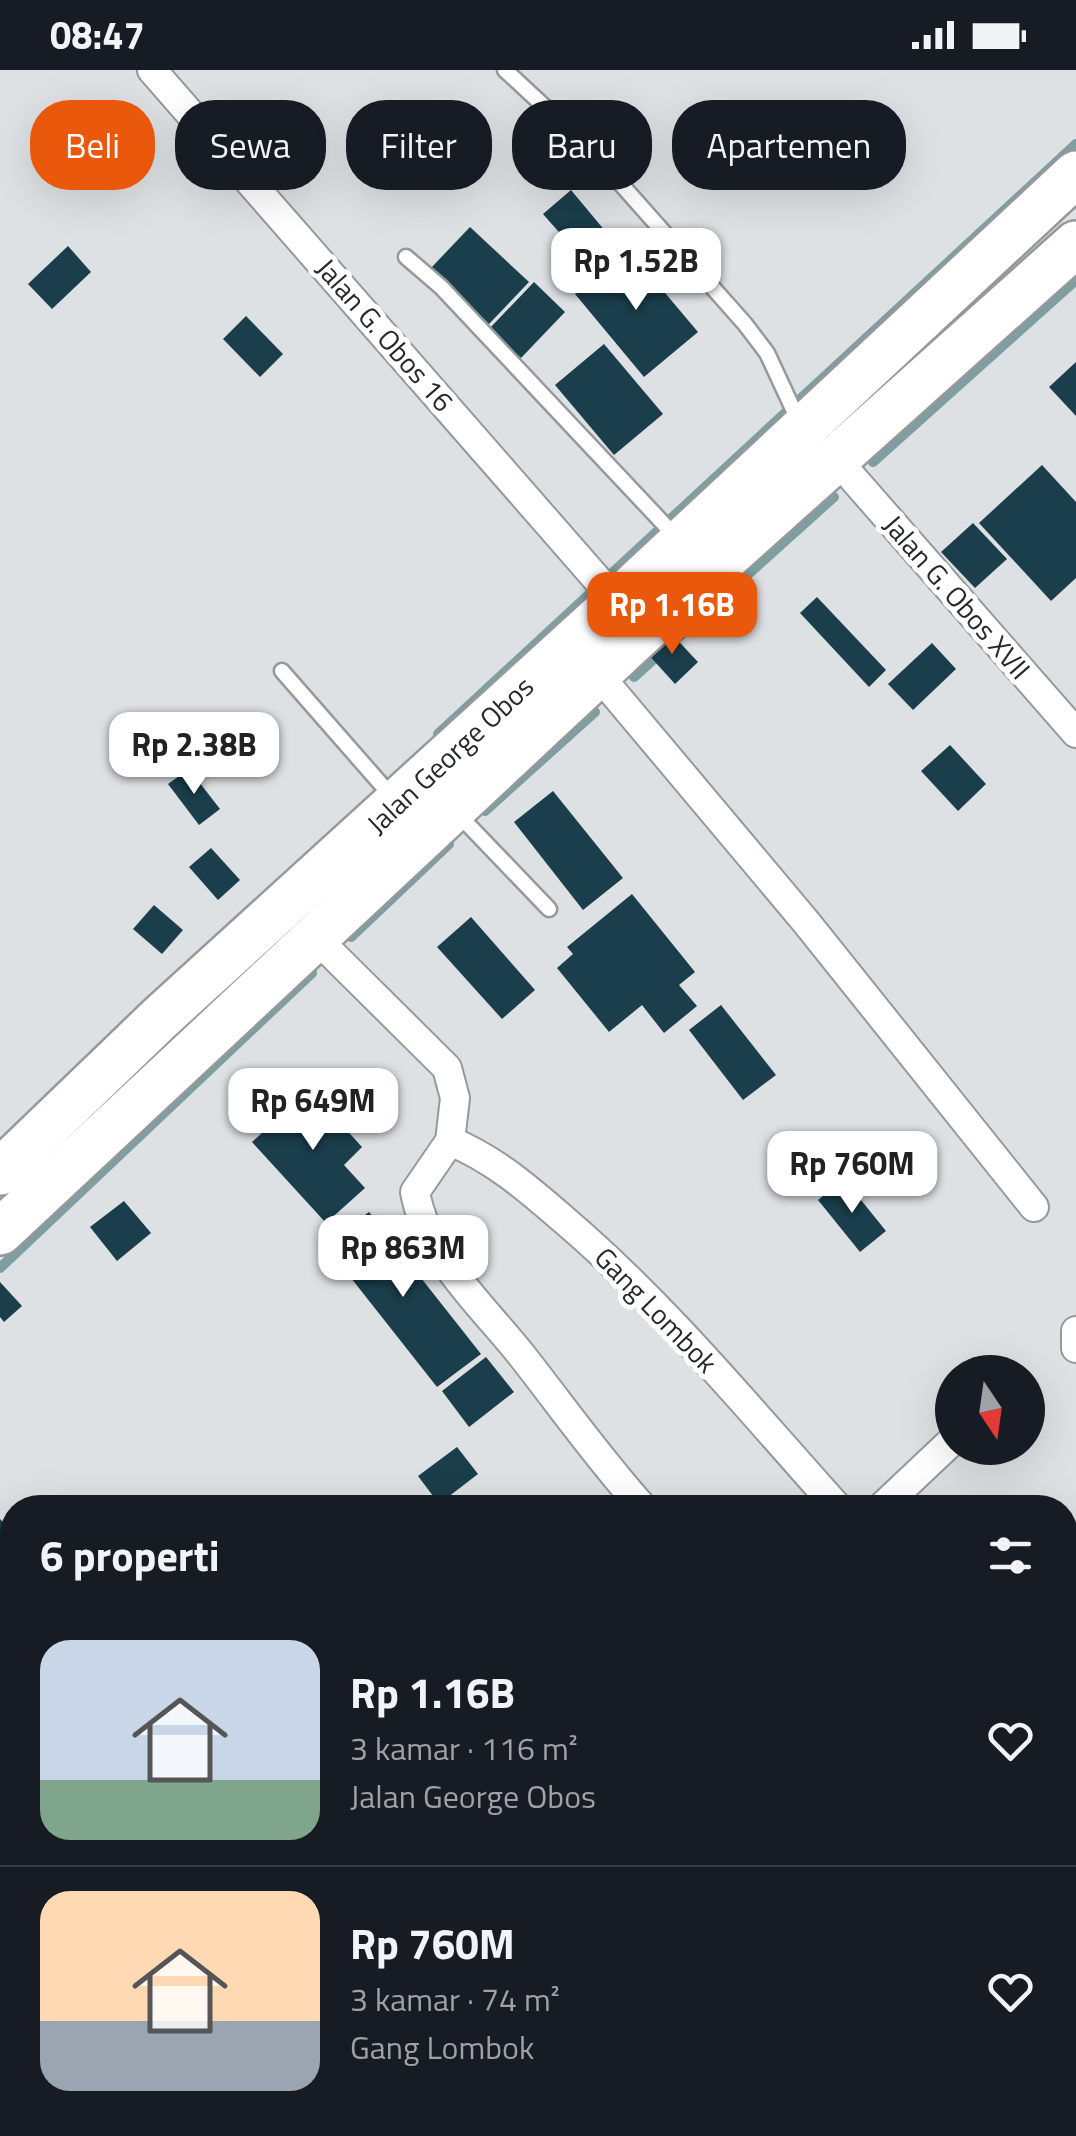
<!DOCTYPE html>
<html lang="id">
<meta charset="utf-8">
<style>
body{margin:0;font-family:"Titillium Web",sans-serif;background:#242831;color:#f1f3f6;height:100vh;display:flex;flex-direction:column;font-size:38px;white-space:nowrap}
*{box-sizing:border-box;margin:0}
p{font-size:32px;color:#9ea1a6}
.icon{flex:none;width:55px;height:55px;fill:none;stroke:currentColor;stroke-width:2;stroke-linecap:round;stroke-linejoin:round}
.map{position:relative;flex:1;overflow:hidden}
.sheet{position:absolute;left:0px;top:1425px;width:1078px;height:642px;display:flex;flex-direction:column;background:#171b24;border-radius:40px 40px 0 0;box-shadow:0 10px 40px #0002}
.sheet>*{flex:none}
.guide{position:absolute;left:30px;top:30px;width:1018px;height:90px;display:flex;gap:20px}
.needle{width:65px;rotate:167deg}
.buttons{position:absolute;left:935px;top:1285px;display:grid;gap:20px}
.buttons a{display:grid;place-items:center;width:110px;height:110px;border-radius:50%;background:#171b24;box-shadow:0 10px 40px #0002;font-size:50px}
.price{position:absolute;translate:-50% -85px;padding:0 22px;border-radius:20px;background:#fff;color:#222;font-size:32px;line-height:65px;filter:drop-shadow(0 2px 5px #0008)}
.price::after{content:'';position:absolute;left:50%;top:60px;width:30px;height:22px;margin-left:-15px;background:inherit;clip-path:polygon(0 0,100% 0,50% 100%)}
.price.on{background:#ea580c;color:#fff}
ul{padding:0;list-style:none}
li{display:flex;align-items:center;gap:30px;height:250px;padding:0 40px}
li+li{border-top:2px solid #363941}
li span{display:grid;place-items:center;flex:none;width:280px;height:200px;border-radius:30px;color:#555}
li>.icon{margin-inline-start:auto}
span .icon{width:120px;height:120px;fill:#fffc;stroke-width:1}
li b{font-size:42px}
h2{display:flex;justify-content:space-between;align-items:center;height:120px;padding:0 40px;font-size:42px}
.tag{padding:0 35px;border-radius:40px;background:#171b24;box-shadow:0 10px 40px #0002;font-size:35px;line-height:90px}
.tag.on{background:#ea580c;color:#fff}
.status{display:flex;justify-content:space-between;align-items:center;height:70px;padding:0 50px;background:#171b24;direction:ltr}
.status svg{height:28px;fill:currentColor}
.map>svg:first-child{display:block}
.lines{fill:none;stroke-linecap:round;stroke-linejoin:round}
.stream{stroke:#7e9ea1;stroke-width:10}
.building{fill:#1a3e4b}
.service-casing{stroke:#96989b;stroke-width:19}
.minor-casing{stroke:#96989b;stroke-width:32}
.primary-casing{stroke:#96989b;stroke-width:50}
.service{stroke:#fff;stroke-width:14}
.minor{stroke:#fff;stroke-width:28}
.primary{stroke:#fff;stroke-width:45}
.labels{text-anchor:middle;stroke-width:10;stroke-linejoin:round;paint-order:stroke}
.street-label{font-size:28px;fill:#272829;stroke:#fff}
</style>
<div class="status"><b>08:47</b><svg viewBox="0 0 49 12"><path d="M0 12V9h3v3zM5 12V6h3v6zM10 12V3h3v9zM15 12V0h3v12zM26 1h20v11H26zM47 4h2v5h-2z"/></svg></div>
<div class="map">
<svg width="1076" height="2066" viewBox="0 0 1076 2066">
<rect width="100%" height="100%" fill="#dee1e4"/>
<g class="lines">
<g class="stream">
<path d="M873,392l203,-182"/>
<path d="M634,607l200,-180"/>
<path d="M438,664l638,-590"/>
<path d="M485,741l110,-99"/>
<path d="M351,867l98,-93"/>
<path d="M0,1198l312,-295"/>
</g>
</g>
<g class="building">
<path d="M571,120l35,42 -27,23 -36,-41z"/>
<path d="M470,157l59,55 -40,42 -59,-55z"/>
<path d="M68,176l23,26 -39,37 -24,-25z"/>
<path d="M628,179l70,83 -54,45 -69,-83z"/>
<path d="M534,212l31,30 -44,46 -32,-29z"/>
<path d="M246,246l37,38 -23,23 -37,-38z"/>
<path d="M604,274l59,70 -49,41 -59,-70z"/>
<path d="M1076,292v54l-27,-29z"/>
<path d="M1042,395l34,37v76l-25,23 -72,-78z"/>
<path d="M973,453l34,36 -32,29 -34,-36z"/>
<path d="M817,527l69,73 -17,17 -69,-74z"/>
<path d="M669,561l29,31 -23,22 -29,-32z"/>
<path d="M932,573l24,26 -43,41 -25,-26z"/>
<path d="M950,675l36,39 -28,27 -37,-40z"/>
<path d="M189,699l31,40 -21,16 -31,-41z"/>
<path d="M553,721l70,87 -40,32 -69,-88z"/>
<path d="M211,778l29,32 -22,20 -29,-33z"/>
<path d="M632,824l63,78 -16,13 18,21 -33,27 -22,-28 -33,27 -52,-64 16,-14 -6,-7z"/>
<path d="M154,835l29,25 -21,24 -29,-25z"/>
<path d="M471,847l64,73 -33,29 -65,-72z"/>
<path d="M721,935l55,70 -33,25 -54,-70z"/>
<path d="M304,1013l58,64 -18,18 21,23 -39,35 -74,-81 35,-32 -5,-7z"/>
<path d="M844,1109l42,52 -26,21 -42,-52z"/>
<path d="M124,1131l27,32 -34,28 -27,-34z"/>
<path d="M369,1142l112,142 -44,33 -112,-142z"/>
<path d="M0,1212l22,24 -18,16 -4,-5z"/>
<path d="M486,1287l28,35 -45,35 -27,-36z"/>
<path d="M457,1377l21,27 -39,30 -21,-28z"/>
<path d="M0,1449l12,13v42l-12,9z"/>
<path d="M11,1936l1,81 -12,10v-82z"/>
<path d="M55,2055h42l4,11h-41z"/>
<path d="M110,2055h58l5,11h-58z"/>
<path d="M207,2055h41l5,11h-45z"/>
<path d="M252,2055h43l4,11h-42z"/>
<path d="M350,2055h90l-26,11h-70l-3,-7z"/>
</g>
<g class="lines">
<g class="service-casing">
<g id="service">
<path d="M505,0l84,78 156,176 22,29 33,71"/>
<path d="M406,187l35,30 236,251"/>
<path d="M282,601l112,128"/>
<path d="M456,742l93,97"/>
</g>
</g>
<g class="minor-casing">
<g id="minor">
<path d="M152,0l465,532"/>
<path d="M837,390l239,273"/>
<path d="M597,603l209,249 228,285"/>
<path d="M317,869l130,129 8,30 -5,43 -35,51c12,66 68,114 108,165 40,51 76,102 120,151"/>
<path d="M450,1071c44,18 77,47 113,78 101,86 186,190 275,289"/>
<path d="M1076,1261v17"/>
<path d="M881,1438l71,-67"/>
<path d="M0,1881l12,-11"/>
<path d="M181,2055l5,11"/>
<path d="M328,2055l5,11"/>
</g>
</g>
<g class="primary-casing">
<g id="primary">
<path d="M0,1102l160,-154 457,-416 459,-428"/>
<path d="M0,1162l637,-595 439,-393"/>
</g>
</g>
<use href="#service" class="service"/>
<use href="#minor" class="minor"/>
<use href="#primary" class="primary"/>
</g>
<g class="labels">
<g class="street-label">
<text transform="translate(385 265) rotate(49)" y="10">Jalan G. Obos 16</text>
<text transform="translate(957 527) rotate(49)" y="10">Jalan G. Obos XVII</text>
<text transform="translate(450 685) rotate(-43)" y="10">Jalan George Obos</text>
<text transform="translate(656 1240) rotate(46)" y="10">Gang Lombok</text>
</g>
</g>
</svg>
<div class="buttons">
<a><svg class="needle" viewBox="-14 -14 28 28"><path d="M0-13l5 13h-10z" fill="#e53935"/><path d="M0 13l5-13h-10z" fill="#9ea1a6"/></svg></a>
</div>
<b class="price" style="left:636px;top:243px">Rp 1.52B</b>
<b class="price on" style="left:672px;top:587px">Rp 1.16B</b>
<b class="price" style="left:194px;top:727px">Rp 2.38B</b>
<b class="price" style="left:313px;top:1083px">Rp 649M</b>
<b class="price" style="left:852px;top:1146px">Rp 760M</b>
<b class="price" style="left:403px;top:1230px">Rp 863M</b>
<div class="guide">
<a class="tag on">Beli</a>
<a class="tag">Sewa</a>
<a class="tag">Filter</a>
<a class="tag">Baru</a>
<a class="tag">Apartemen</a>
</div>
<section class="sheet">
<h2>6 properti<svg class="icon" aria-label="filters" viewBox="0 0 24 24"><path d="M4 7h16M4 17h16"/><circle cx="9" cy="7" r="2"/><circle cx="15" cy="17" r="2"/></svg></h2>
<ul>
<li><span style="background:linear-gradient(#c9d6e8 70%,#7fa58c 0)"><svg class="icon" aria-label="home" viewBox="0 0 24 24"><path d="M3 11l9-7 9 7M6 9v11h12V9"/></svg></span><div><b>Rp 1.16B</b><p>3 kamar · 116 m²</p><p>Jalan George Obos</p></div><svg class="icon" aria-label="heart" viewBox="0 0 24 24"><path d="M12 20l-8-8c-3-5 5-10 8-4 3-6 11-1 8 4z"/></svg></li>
<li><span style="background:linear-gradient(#ffd9b3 65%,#9aa5b1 0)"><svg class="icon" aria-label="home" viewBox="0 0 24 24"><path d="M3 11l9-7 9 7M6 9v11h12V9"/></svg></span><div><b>Rp 760M</b><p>3 kamar · 74 m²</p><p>Gang Lombok</p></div><svg class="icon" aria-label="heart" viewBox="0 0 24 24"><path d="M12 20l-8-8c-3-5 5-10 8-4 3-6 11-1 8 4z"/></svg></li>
</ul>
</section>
</div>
